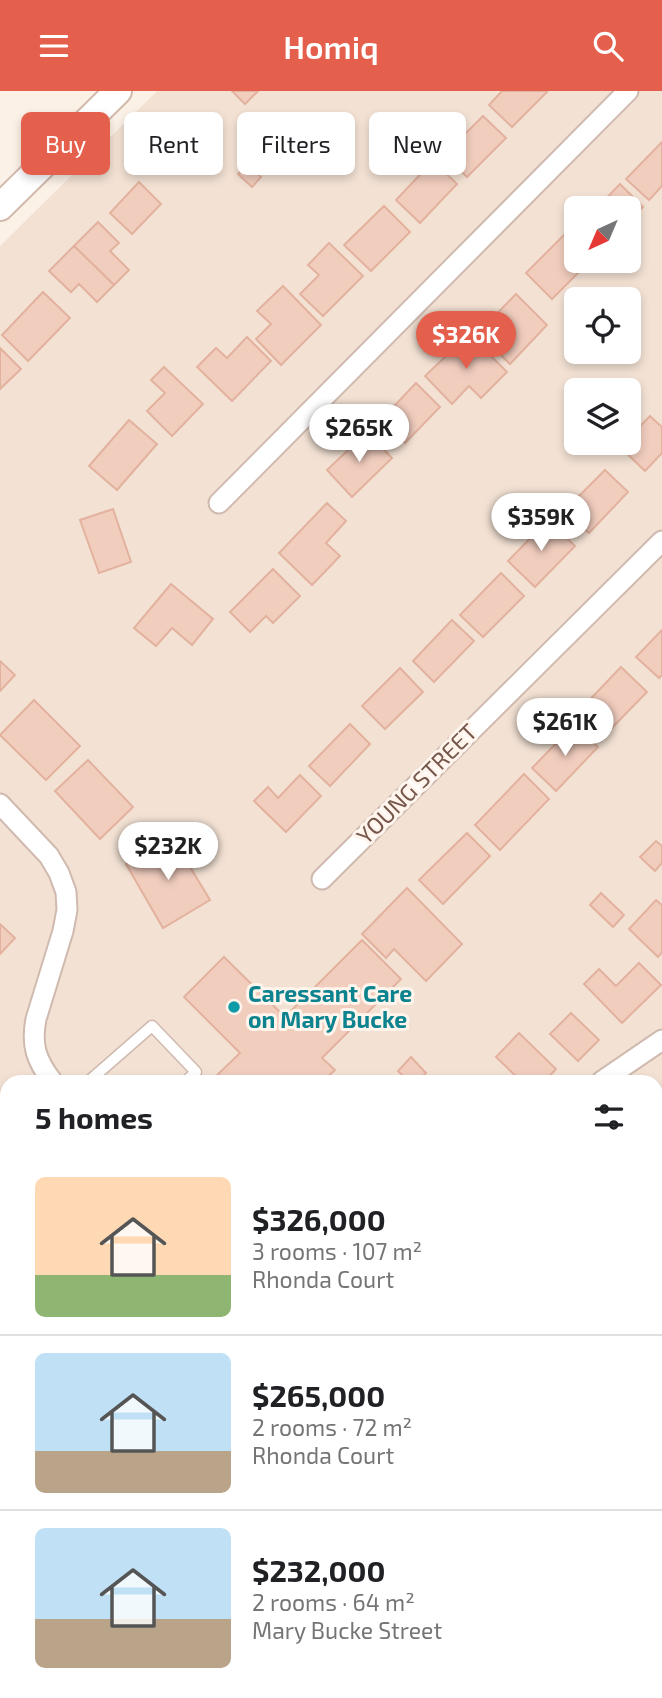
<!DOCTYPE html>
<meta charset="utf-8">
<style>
body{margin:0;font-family:"Exo 2",sans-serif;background:#f6f6f6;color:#202124;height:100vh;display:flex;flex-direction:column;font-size:26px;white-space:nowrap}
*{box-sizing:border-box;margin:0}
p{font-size:23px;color:#757577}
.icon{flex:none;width:38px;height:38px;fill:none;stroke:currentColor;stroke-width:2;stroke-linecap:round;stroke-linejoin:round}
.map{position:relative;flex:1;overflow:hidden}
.panel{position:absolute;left:0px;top:984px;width:663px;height:625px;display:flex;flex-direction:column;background:#fff;border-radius:21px 21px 0 0;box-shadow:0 4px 10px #0003}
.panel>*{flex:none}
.banner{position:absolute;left:21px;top:21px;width:621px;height:63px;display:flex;gap:14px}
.needle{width:46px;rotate:224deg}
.controls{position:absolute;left:564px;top:105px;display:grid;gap:14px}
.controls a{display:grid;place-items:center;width:77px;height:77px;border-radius:10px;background:#fff;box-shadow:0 4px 10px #0003;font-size:35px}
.price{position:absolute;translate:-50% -60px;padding:0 16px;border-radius:24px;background:#fff;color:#222;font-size:23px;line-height:46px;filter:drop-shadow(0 2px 4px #0008)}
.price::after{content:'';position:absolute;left:50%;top:42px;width:21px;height:16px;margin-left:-10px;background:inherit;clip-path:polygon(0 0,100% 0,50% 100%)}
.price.selected{background:#e4604d;color:#fff}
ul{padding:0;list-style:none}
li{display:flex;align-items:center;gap:21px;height:175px;padding:0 35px}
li+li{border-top:2px solid #e0e0e0}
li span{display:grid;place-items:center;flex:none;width:196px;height:140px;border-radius:10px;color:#555}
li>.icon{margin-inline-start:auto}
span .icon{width:84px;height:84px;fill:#fffc;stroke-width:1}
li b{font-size:30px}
h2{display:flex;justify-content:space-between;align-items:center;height:84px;padding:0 35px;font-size:30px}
.pill{padding:0 24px;border-radius:10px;background:#fff;box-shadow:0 4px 10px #0003;font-size:24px;line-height:63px}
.pill.selected{background:#e4604d;color:#fff}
header{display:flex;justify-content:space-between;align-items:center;height:91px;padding:0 35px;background:#e4604d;color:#fff;font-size:32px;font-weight:600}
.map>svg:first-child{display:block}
.residential{fill:#f3e2d4;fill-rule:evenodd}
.education{fill:#eee2f8}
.building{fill:#f1cdbe;stroke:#e3b29e;stroke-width:2}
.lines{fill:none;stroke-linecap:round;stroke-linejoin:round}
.lane-casing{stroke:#d0baaf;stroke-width:13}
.street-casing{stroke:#d0baaf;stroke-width:23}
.secondary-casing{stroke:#d2b9ac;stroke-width:30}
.lane{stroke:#fff;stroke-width:10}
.street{stroke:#fff;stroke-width:19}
.secondary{stroke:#fff;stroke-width:26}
.culture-dot{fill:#0f9aa8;stroke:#fff5ec;stroke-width:2.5}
.labels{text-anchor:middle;stroke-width:6;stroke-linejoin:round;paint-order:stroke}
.street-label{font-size:23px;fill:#75564b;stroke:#fff5ec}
.culture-label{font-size:23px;font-weight:bold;fill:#0d838f;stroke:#fff5ec;text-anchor:start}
</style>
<header><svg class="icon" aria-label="menu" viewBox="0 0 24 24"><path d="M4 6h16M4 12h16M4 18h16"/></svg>Homiq<svg class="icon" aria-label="search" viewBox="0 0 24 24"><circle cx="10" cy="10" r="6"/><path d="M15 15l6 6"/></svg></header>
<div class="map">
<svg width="662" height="1607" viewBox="0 0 662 1607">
<rect width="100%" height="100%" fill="#fcf1e6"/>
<path class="residential" d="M157,0h505v1607h-662v-1452zM576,117h52v53h-52zM576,208h52v53h-52zM576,299h52v53h-52zM7,990h649v611h-649z"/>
<path class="education" d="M656,1535l6,5v67h-483l-6,-6h483z"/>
<g class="building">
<path d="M232,0h26l-13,13z"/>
<path d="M502,0h44l1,1 -35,35 -23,-22z"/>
<path d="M483,25l23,22 -39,39 -23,-22z"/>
<path d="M183,41l18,16 -18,19 -17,-17z"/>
<path d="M662,51v44l-13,14 -23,-21z"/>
<path d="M433,70l24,23 -37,39 -24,-23z"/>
<path d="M247,73l14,13 -9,10 -14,-13z"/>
<path d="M139,91l22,22 -29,30 -22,-21z"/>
<path d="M620,93l23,23 -15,14v-13h-31z"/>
<path d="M384,115l26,26 -39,39 -27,-26z"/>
<path d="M98,131l21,21 -9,8 19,19 -15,15 -40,-39z"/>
<path d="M569,139l7,7v24h14l-38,38 -26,-26z"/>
<path d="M329,152l34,33 -40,40 -23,-22 19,-19 -11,-10z"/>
<path d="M74,155l40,39 -17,17 -18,-18 -8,8 -22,-21z"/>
<path d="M283,195l38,39 -40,40 -25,-26 15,-15 -14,-13z"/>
<path d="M43,201l27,26 -42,43 -26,-26z"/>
<path d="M516,203l31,31 -37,39 -32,-31z"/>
<path d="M469,243l38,38 -26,26 -12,-12 -17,18 -27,-28z"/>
<path d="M247,246l24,24 -39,40 -35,-34 19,-19 11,10z"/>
<path d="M0,257l21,21 -21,20z"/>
<path d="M164,276l39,37 -31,32 -25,-25 18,-18 -14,-13z"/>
<path d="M416,292l24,24 -35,36 -24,-23z"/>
<path d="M650,325l12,11v26l-17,18 -25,-24 4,-4h4v-4z"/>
<path d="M129,329l28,24 -40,46 -28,-24z"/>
<path d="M367,341l25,26 -40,39 -25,-27z"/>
<path d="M605,379l23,22 -39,41 -24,-23z"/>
<path d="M327,412l19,18 -20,22 14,13 -28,29 -33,-32z"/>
<path d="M113,418l18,53 -32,11 -19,-53z"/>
<path d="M548,429l27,26 -40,41 -27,-26z"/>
<path d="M273,478l27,27 -27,27 -7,-7 -16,16 -20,-20z"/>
<path d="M501,482l23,23 -41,41 -23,-22z"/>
<path d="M171,493l42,35 -21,26 -20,-17 -16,18 -22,-18z"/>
<path d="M452,529l22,21 -40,41 -21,-21z"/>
<path d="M662,539v45l-3,3 -23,-21z"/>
<path d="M0,570l15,14 -15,16z"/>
<path d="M621,576l26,25 -42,43 -26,-24z"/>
<path d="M400,577l23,24 -38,37 -23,-23z"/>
<path d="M34,609l46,46 -34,34 -46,-45z"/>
<path d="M350,633l20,20 -40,42 -21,-20z"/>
<path d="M575,633l23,23 -42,44 -24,-23z"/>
<path d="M88,669l45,47 -33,32 -45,-48z"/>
<path d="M524,683l25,25 -49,51 -25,-25z"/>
<path d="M300,684l21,21 -35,36 -32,-31 14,-14 10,11z"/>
<path d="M467,742l23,23 -47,48 -24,-24z"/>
<path d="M172,746l38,63 -47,28 -37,-64z"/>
<path d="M656,750l6,5v17l-7,8 -15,-14z"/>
<path d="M407,797l55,56 -36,37 -32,-32 -8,9 -24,-24z"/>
<path d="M601,802l23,22 -11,12 -23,-22z"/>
<path d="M656,809l6,5v47l-4,5 -29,-28z"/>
<path d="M0,833l15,14 -15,16z"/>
<path d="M362,849l39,39 -79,79 13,12 -12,11h-112l29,-28 -56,-56 40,-40 61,60z"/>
<path d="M639,872l22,22 -39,38 -38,-39 15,-15 17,17z"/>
<path d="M571,922l28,27 -21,21 -28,-27z"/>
<path d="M519,942l37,36 -11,12h-24l-25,-24z"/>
<path d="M411,966l15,16 -8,8h-10l-10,-10z"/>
<path d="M656,1106l6,6v18l-6,5z"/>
<path d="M7,1190v41l-6,6 -1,-40z"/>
<path d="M0,1251l7,8v16l-7,7z"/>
<path d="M662,1354v122l-6,6v-122z"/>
<path d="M103,1601h46l-6,6h-46z"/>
<path d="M196,1601h218l6,6h-218z"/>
</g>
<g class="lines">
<g class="lane-casing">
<path id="lane" d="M89,990l63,-55 44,46 -10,9"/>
</g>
<g class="street-casing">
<g id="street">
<path d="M219,412l409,-412"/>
<path d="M0,713l49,52 10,17 7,19 1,18 -4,21 -27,88c-5,26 0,41 16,62"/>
<path d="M322,788l340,-338"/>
<path d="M602,990l60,-41"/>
<path d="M0,1101l7,-7"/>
<path d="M0,1606l7,-7"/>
</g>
</g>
<g class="secondary-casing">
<path id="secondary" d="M0,116l118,-116"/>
</g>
<use href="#lane" class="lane"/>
<use href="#street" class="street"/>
<use href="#secondary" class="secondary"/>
</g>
<circle class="culture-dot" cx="234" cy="916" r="7"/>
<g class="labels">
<g class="street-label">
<text transform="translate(417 693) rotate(-45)" y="8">YOUNG STREET</text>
</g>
<g class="culture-label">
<text x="248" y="911">Caressant Care<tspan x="248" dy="26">on Mary Bucke</tspan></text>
</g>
</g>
</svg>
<div class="controls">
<a><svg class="needle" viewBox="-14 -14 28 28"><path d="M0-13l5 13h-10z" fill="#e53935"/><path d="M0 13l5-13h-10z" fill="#757577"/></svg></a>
<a><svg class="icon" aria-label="locate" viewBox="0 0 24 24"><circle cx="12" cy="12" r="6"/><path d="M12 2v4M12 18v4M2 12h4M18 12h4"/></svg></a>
<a><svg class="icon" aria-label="layers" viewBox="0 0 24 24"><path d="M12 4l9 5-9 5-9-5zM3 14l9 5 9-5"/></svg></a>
</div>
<b class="price selected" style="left:466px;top:280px">$326K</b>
<b class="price" style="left:359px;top:373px">$265K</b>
<b class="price" style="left:541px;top:462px">$359K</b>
<b class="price" style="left:565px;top:667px">$261K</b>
<b class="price" style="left:168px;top:791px">$232K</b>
<div class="banner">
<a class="pill selected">Buy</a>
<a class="pill">Rent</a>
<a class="pill">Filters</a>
<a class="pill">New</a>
</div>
<section class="panel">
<h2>5 homes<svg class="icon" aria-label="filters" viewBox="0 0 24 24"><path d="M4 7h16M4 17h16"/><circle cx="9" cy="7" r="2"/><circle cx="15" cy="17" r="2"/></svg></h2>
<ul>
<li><span style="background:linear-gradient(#ffd9b3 70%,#8fb573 0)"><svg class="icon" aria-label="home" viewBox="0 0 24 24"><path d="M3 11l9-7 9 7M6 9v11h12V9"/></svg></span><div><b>$326,000</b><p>3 rooms · 107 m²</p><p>Rhonda Court</p></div></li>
<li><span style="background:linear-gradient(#bfe0f5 70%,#b9a48a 0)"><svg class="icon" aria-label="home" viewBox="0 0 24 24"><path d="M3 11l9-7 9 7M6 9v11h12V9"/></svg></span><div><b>$265,000</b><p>2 rooms · 72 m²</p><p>Rhonda Court</p></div></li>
<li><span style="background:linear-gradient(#bfe0f5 65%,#b9a48a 0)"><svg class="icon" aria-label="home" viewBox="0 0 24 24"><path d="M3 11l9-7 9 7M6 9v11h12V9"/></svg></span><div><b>$232,000</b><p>2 rooms · 64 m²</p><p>Mary Bucke Street</p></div></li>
</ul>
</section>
</div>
